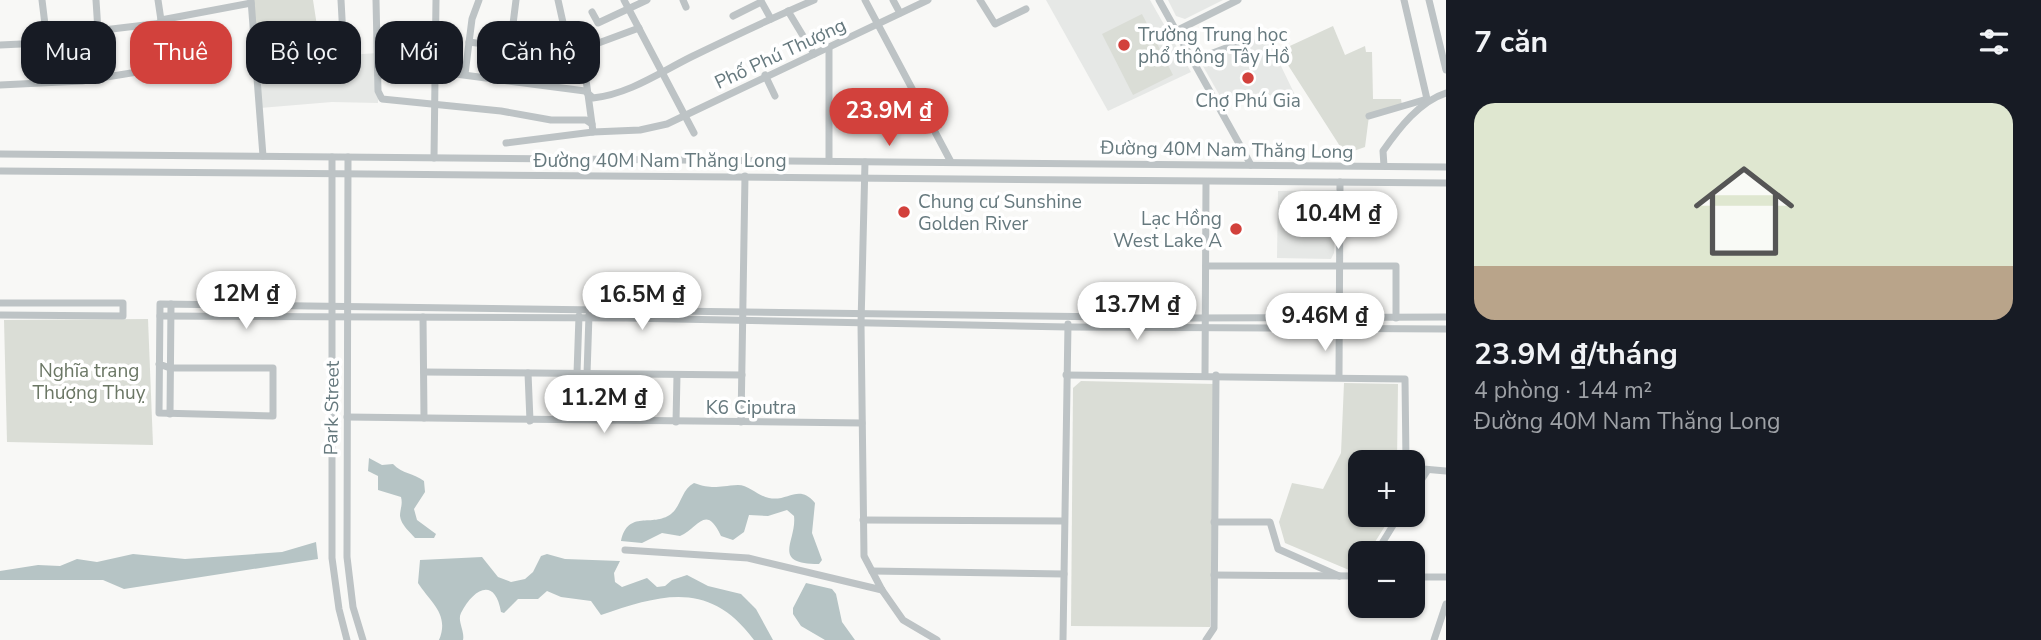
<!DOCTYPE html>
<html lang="vi">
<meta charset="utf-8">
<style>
body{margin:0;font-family:"Nunito Sans",sans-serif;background:#242831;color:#f1f3f6;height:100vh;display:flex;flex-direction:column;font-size:26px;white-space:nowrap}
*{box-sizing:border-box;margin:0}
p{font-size:23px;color:#9ea1a6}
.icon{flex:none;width:38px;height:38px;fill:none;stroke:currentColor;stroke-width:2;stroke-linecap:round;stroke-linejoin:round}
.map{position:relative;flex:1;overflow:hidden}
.details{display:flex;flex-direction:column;background:#171b24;width:595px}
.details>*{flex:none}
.top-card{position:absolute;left:21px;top:21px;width:665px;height:63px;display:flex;gap:14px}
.controls{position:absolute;left:1348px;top:450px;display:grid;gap:14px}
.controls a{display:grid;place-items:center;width:77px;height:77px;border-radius:14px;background:#171b24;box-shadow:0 2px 5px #0004;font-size:35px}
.price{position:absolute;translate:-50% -60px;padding:0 16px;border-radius:24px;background:#fff;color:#222;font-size:23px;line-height:46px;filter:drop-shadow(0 2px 4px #0008)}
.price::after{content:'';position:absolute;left:50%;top:42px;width:21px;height:16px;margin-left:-10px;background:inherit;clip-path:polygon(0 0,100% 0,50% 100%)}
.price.active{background:#d2413c;color:#fff}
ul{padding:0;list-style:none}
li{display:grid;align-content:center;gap:14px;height:371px;padding:0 28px}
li+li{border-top:2px solid #363941}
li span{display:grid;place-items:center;height:217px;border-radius:21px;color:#555}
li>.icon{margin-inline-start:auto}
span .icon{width:126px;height:126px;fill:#fffc;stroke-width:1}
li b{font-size:30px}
h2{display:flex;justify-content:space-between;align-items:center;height:84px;padding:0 28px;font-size:30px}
.chip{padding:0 24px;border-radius:21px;background:#171b24;box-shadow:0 2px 5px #0004;font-size:24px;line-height:63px}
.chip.active{background:#d2413c;color:#fff}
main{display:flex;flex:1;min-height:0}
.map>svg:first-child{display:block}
.built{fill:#e6e8e6}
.green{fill:#daddd6}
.water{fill:#b6c4c5}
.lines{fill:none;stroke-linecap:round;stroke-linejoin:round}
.minor{stroke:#bdc3c5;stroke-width:7}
.poi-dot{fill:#d2413c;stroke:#fff;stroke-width:2.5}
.labels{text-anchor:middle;stroke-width:7;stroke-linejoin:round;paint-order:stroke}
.poi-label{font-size:19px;fill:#66797e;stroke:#fff;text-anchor:start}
.street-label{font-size:19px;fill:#66797e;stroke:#fff}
.park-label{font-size:19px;fill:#6b7765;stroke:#fff}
</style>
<main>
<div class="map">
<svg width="1446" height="640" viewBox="0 0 1446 640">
<rect width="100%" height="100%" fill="#f8f8f6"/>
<g class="built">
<path d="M1046,0h104l41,72 -83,39z"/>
<path d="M1168,0h55l-38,19 -9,-3z"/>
<path d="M1266,35l29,60 -75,1 -20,-35z"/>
<path d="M378,53v50l-46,-1 -72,6 -3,-47z"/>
<path d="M1336,190l-2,63 -3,6 -54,-1 1,-67z"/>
</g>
<g class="green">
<path d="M253,0h60l4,26 26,-2 1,31 -87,6z"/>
<path d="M1142,14l31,61 -40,20 -31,-61z"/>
<path d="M1333,26l12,29 20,-9 1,6h6l1,47h28l1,6 -33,11 -4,31 -20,7 -66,-103z"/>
<path d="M148,319l5,126 -146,-3 -3,-122z"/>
<path d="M1081,381l134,3 -5,243 -139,-1 2,-238z"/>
<path d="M1344,383l54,1 -1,78h-37v52l32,1 -24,38h-8l-3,17h-8l-64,-27 -6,-21 13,-39 31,6 18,-36z"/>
</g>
<g class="water">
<path d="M369,458l13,7 11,-1c9,10 21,9 31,17l1,11 -11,17 3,11 19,14 -2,4h-19c-5,-6 -14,-13 -15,-22 0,-7 3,-11 1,-19l-23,-7v-14l-10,-5z"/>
<path d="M694,483c20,7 24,3 44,2 11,0 20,11 31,13 19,4 30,-15 46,5l-3,30 10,27 -3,4c-49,0 -22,-23 -25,-48l-7,-6 -19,6 -19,-1 -5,17 -11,8 -12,-4c-15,-33 -23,-8 -41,0l-18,-3 -20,10 -21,-2c7,-32 31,-13 50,-27 11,-9 10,-24 23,-31z"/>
<path d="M316,542l2,17 -194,30 -21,-9h-103v-9l38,-6 22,1 17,-7 20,3 36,-8 52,5 97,-7z"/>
<path d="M547,554l18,5 55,2 -6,12 1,9 7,5 25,-9 10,9 8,-1 7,-6 15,-5 21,11 33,8 15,15 17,31h-19c-44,-60 -92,-46 -153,-25l-10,-14 -30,-4 -14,-6 -9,8h-20l-14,14 -3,-1c-6,-36 -28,-23 -40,1 -4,8 4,18 2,27h-24c11,-26 -9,-38 -21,-57l2,-23 62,-3 16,20 13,5 14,-3 8,-7 8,-16z"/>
<path d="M806,583l26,6 4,5 6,28 13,18h-30l-24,-14 -8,-12v-6z"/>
</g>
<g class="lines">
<g class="minor">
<path d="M42,0l10,82"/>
<path d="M96,0l5,78"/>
<path d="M251,0l12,156"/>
<path d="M341,0l3,55"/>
<path d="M376,0l2,91 4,8 119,12 50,9h35l6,4 1,8"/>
<path d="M558,0l6,27 12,14 8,24 8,59"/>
<path d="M624,0l70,133"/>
<path d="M683,0l3,7"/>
<path d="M865,0l86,162"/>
<path d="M893,0l7,13"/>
<path d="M980,0l15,24 31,-15"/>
<path d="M1159,0l92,165"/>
<path d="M1429,0l17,70"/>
<path d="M761,1l10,18"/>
<path d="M788,11l26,43"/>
<path d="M592,12l6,11 49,-23"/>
<path d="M733,16l28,-14"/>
<path d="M161,20l90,-17"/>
<path d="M1176,31l62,-31"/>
<path d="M512,32l4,-32"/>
<path d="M469,42l97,13 73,-27"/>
<path d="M0,45l43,-2 10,-7 109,-13"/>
<path d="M1192,61l47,-18"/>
<path d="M433,71l152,20 8,7c36,-4 66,-25 98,-41 41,-20 81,-39 123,-57"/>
<path d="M465,74l7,-55 7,-19"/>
<path d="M378,75l40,1"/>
<path d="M765,75l10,21"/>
<path d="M0,85l82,-4 86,-14 -10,-67"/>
<path d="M1369,116l58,-17 -23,-99"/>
<path d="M506,143l87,-11 47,-2 27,-6 261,-124"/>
<path d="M0,154l1446,13"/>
<path d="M332,157v401l7,51 8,31"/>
<path d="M348,157l-1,400 6,50 10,33"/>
<path d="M434,158l2,-158"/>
<path d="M829,161v-113"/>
<path d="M865,162l-4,162 3,232 18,34 21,30 34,20"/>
<path d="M1384,166l-1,-15c16,-23 37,-50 63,-58"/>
<path d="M0,171c482,4 964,8 1446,12"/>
<path d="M1206,266h190v52"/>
<path d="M0,303h123v13l-123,-1"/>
<path d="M160,316l466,2 442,9 378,2"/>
<path d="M423,317l1,101"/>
<path d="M159,364l11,4h103v48l-114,-3c0,-36 1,-73 1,-109l1030,14 256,-1"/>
<path d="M424,372l318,3"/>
<path d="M528,373l2,48"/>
<path d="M577,373l2,-57"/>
<path d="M587,374l2,-59"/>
<path d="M1066,375l339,4 1,83"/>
<path d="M1205,375l1,-193"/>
<path d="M1339,377l1,-195"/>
<path d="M170,414l1,-110"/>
<path d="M347,417l515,6"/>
<path d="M676,422l1,-47"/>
<path d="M741,422l4,-246"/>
<path d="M1412,468l34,3"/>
<path d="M1412,494l15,-23"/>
<path d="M863,520l201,1"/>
<path d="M1214,522h56l8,27 61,27"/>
<path d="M625,550l123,8 134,32"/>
<path d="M1376,553l24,-39"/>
<path d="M872,571l192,3"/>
<path d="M1214,575l146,1"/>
<path d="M1412,577h34"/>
<path d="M1063,640l5,-316"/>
<path d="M1206,640l8,-12 2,-253"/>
<path d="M1434,640l12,-36"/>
</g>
</g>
<g class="poi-dot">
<circle cx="1124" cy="45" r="7"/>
<circle cx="1248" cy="78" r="7"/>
<circle cx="904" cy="212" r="7"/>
<circle cx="1236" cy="229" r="7"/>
</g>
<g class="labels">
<g class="poi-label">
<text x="1138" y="41">Trường Trung học<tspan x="1138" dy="22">phổ thông Tây Hồ</tspan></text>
<text x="1248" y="107" text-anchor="middle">Chợ Phú Gia</text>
<text x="918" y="208">Chung cư Sunshine<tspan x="918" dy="22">Golden River</tspan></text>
<text x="1222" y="225" text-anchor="end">Lạc Hồng<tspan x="1222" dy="22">West Lake A</tspan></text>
</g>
<g class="street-label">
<text transform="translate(780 53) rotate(-25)" y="7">Phố Phú Thượng</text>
<text transform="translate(1227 149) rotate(1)" y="7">Đường 40M Nam Thăng Long</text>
<text x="660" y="167">Đường 40M Nam Thăng Long</text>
<text x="751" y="414">K6 Ciputra</text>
<text transform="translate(331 408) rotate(-89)" y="7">Park Street</text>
</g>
<g class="park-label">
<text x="89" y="377">Nghĩa trang<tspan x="89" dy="22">Thượng Thuỵ</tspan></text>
</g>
</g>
</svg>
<div class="controls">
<a>+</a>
<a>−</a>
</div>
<b class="price active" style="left:889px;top:148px">23.9M ₫</b>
<b class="price" style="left:1338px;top:251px">10.4M ₫</b>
<b class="price" style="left:246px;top:331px">12M ₫</b>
<b class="price" style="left:642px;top:332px">16.5M ₫</b>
<b class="price" style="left:1137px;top:342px">13.7M ₫</b>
<b class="price" style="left:1325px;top:353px">9.46M ₫</b>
<b class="price" style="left:604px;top:435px">11.2M ₫</b>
<div class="top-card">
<a class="chip">Mua</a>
<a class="chip active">Thuê</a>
<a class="chip">Bộ lọc</a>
<a class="chip">Mới</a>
<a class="chip">Căn hộ</a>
</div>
</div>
<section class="details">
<h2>7 căn<svg class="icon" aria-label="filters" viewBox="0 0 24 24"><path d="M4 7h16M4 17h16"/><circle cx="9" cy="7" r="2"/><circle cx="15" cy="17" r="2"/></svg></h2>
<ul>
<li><span style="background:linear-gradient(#dfe7d0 75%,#b9a48a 0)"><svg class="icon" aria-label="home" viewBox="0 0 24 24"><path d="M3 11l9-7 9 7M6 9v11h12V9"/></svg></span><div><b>23.9M ₫/tháng</b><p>4 phòng · 144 m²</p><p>Đường 40M Nam Thăng Long</p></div></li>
</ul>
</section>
</main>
